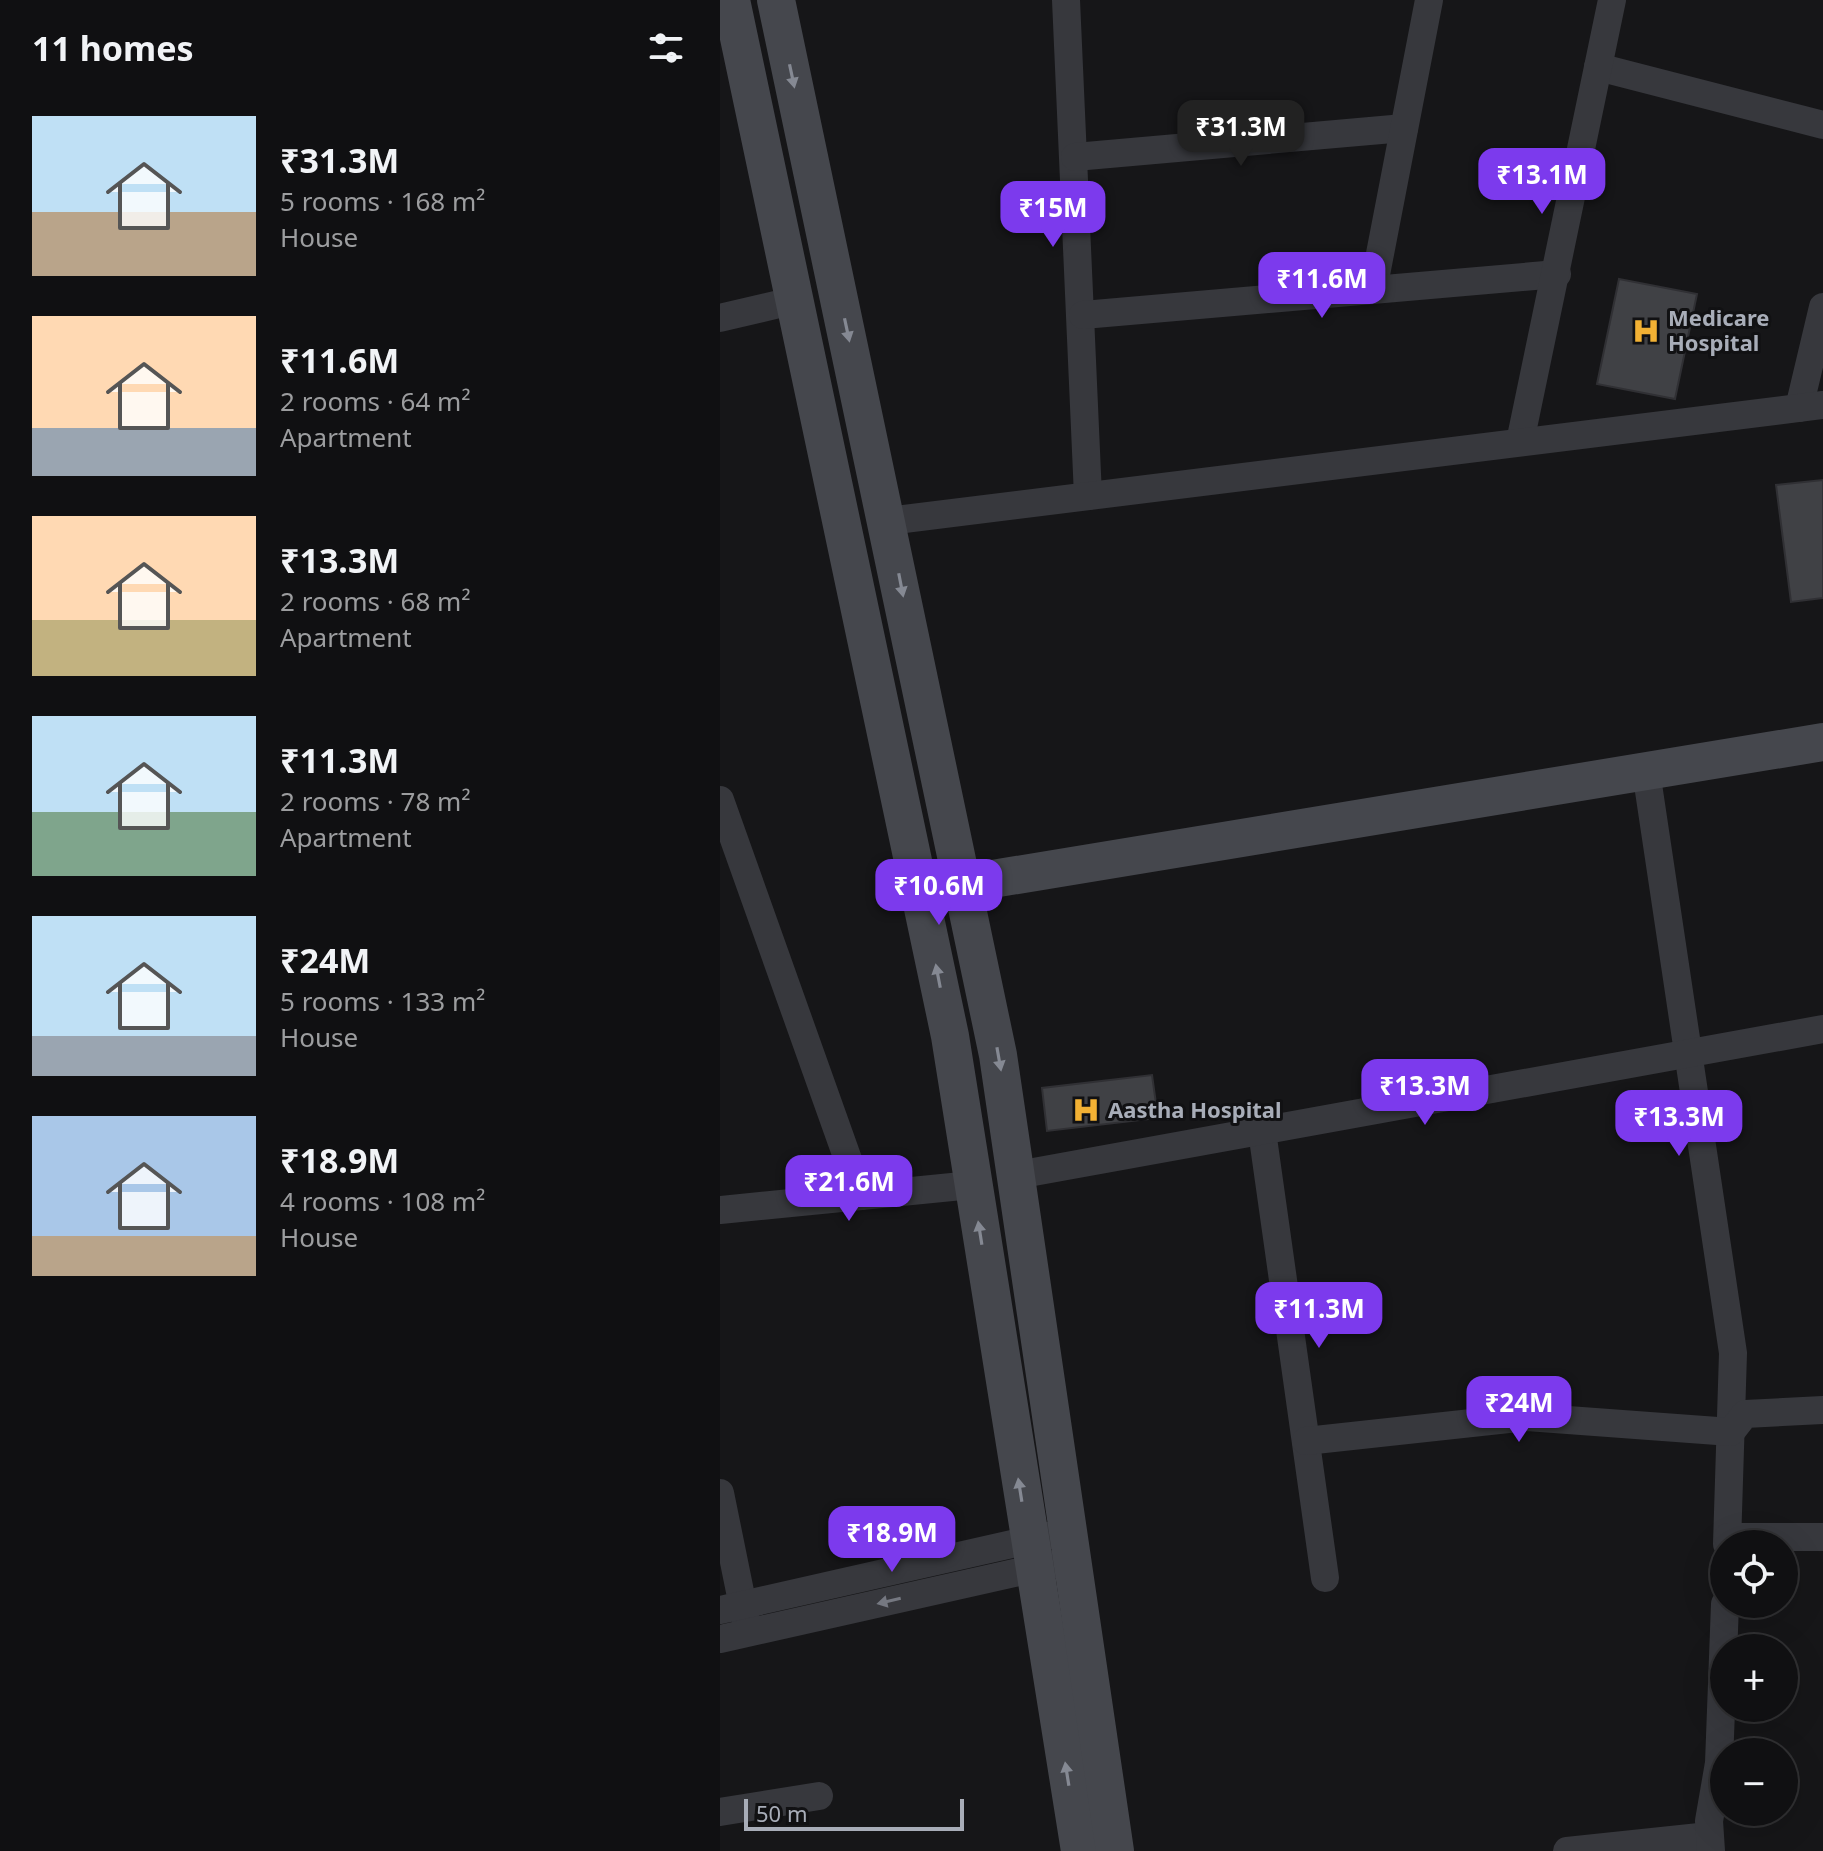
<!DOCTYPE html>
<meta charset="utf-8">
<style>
body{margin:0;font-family:"Noto Sans",sans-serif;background:#1e1e20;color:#f1f3f6;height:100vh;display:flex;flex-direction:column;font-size:30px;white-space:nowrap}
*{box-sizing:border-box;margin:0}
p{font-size:26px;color:#9c9d9f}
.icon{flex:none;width:44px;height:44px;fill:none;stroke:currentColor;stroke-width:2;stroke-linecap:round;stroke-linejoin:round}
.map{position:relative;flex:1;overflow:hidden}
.panel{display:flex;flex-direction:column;background:#101012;width:720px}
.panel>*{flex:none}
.tools{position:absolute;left:990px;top:1530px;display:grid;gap:16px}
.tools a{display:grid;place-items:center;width:88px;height:88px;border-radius:50%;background:#101012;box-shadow:0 8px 32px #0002,0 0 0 2px #303032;font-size:40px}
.scale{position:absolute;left:24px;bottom:20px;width:220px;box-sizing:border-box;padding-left:8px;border:4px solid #a8adb8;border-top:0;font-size:22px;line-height:28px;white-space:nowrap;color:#a8adb8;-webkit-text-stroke:6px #111113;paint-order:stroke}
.price{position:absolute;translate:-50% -68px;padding:0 18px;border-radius:16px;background:#7c3aed;color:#fff;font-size:26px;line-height:52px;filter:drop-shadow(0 2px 4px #0008)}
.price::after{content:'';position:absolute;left:50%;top:48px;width:24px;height:18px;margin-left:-12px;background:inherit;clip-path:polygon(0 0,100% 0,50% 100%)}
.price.selected{background:#222;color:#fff}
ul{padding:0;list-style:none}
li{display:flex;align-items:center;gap:24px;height:200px;padding:0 32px}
li span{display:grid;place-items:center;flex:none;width:224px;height:160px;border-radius:0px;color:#555}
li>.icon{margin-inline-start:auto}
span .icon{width:96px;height:96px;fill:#fffc;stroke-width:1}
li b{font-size:34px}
h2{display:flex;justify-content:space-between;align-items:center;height:96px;padding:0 32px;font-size:34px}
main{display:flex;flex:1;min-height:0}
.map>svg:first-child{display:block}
.building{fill:#404145;stroke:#303034;stroke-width:2}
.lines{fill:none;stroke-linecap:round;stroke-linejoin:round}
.minor{stroke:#37383d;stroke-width:28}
.secondary{stroke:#45474d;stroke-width:38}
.oneway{fill:#858993}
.oneway2{fill:#757881}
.labels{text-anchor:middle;stroke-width:6;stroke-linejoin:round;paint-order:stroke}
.poi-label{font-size:22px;font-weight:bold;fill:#a8adb8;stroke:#111113;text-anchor:start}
</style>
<main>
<section class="panel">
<h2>11 homes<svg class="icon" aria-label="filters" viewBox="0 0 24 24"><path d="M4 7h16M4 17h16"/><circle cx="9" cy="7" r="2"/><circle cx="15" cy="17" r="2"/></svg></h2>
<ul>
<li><span style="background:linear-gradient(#bfe0f5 60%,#b9a48a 0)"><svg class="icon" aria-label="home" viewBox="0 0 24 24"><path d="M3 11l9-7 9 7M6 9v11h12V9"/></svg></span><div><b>₹31.3M</b><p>5 rooms · 168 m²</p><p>House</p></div></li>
<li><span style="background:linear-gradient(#ffd9b3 70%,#9aa5b1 0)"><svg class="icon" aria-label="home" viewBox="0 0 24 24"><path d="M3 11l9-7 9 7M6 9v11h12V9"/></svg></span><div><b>₹11.6M</b><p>2 rooms · 64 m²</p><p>Apartment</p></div></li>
<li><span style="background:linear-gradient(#ffd9b3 65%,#c2b280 0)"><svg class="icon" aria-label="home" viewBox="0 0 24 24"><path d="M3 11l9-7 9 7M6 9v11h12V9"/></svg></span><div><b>₹13.3M</b><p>2 rooms · 68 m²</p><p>Apartment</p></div></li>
<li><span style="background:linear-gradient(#bfe0f5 60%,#7fa58c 0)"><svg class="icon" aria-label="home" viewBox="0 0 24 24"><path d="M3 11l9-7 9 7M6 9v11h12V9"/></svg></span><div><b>₹11.3M</b><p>2 rooms · 78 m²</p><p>Apartment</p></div></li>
<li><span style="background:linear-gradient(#bfe0f5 75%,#9aa5b1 0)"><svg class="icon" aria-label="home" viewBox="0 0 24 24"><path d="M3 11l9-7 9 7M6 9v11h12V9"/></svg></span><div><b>₹24M</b><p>5 rooms · 133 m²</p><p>House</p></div></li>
<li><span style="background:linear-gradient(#a9c7e8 75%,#b9a48a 0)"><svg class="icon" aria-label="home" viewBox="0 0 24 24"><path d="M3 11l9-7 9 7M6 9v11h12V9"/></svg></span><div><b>₹18.9M</b><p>4 rooms · 108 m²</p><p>House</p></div></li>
</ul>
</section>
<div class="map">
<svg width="1103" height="1851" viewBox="0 0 1103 1851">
<rect width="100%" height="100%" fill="#161618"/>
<g class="building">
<path d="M899,279l78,15 -22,105 -78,-15z"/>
<path d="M1103,480v118l-32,4 -15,-117z"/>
<path d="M432,1075l6,43 -111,13 -5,-43z"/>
</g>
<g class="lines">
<g class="minor">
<path d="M346,0l22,496"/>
<path d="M878,67l225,58"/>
<path d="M355,157l329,-29"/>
<path d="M653,290l56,-290"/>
<path d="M363,315l474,-41"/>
<path d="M0,318l76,-18"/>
<path d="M1079,408l24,-101"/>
<path d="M800,442l92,-442"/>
<path d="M168,521l935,-116"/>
<path d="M926,771l87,582 -6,191"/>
<path d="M0,800l141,396"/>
<path d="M542,1131l63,447"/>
<path d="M297,1175l806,-146"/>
<path d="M0,1210l252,-25"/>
<path d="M586,1441l221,-24 204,15 14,-18 78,-4"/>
<path d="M0,1493l26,128"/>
<path d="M1008,1537h95"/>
<path d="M0,1610l327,-74"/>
<path d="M0,1639l334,-75"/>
<path d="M0,1812l99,-16"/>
<path d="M847,1851l142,-15"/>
<path d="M991,1851l-2,-30 10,-58 6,-159"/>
</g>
<g class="secondary">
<path d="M11,0l219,1036 130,815"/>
<path d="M56,0l222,1055 117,796"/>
<path d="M218,888l885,-146"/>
</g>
</g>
<defs><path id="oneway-solid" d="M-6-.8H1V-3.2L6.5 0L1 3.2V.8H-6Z" transform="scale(2)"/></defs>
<g class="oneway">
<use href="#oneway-solid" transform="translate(72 76) rotate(78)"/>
<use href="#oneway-solid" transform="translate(127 330) rotate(78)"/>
<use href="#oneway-solid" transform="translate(181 585) rotate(79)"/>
<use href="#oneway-solid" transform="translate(218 976) rotate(-101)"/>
<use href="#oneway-solid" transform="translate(279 1059) rotate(80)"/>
<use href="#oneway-solid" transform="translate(260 1233) rotate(-99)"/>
<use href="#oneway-solid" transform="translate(300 1490) rotate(-99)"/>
<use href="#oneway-solid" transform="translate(347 1774) rotate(-99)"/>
</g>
<use class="oneway2" href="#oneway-solid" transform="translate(169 1601) rotate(167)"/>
<defs>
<g id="hospital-bare" transform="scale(2.16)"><path d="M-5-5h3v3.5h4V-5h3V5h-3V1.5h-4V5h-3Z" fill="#f2b134" stroke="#111113" stroke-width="2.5" paint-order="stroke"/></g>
</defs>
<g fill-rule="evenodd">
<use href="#hospital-bare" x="926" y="331"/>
<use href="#hospital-bare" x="366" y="1110"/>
</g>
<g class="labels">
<g class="poi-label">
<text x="948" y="326">Medicare<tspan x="948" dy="25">Hospital</tspan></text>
<text x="388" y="1118">Aastha Hospital</text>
</g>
</g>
</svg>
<div class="tools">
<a><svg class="icon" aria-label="locate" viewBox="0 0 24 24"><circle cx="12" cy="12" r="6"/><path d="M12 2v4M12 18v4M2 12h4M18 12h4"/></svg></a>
<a>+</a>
<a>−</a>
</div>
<div class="scale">50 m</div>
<b class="price selected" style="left:521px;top:168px">₹31.3M</b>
<b class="price" style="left:822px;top:216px">₹13.1M</b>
<b class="price" style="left:333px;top:249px">₹15M</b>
<b class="price" style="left:602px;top:320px">₹11.6M</b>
<b class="price" style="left:219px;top:927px">₹10.6M</b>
<b class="price" style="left:705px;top:1127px">₹13.3M</b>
<b class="price" style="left:959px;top:1158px">₹13.3M</b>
<b class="price" style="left:129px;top:1223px">₹21.6M</b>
<b class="price" style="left:599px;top:1350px">₹11.3M</b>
<b class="price" style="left:799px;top:1444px">₹24M</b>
<b class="price" style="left:172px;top:1574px">₹18.9M</b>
</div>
</main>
